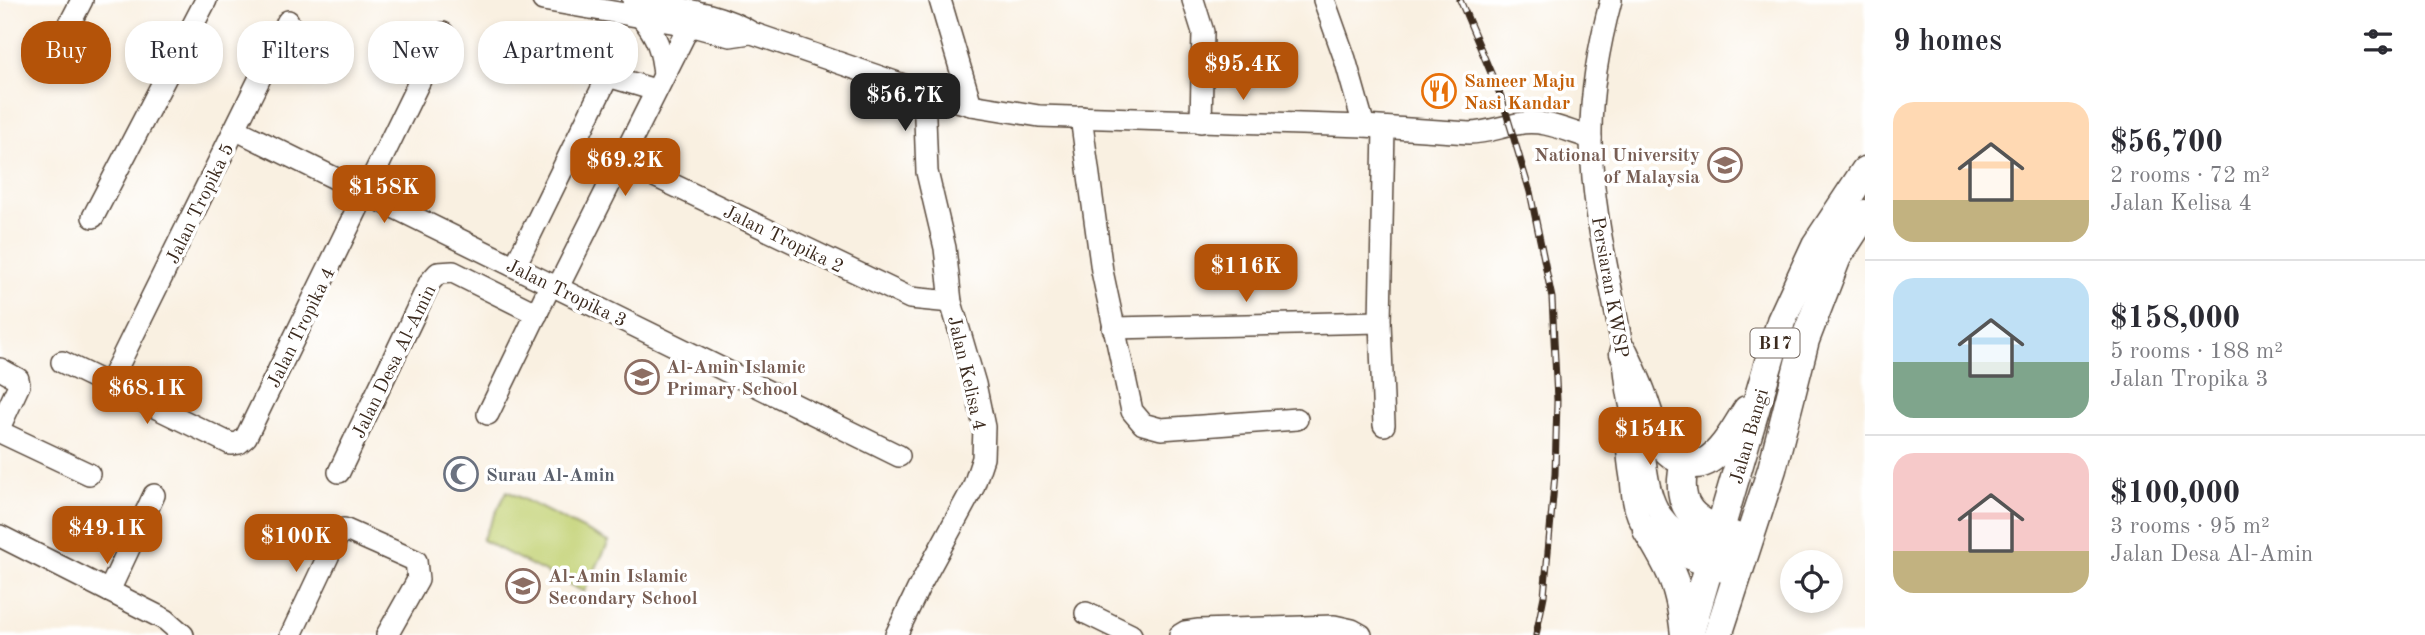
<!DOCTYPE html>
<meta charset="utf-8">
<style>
body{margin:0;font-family:"Old Standard TT",serif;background:#f7f7f7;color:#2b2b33;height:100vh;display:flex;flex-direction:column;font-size:26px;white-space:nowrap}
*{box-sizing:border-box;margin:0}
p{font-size:23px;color:#7c7c81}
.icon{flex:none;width:38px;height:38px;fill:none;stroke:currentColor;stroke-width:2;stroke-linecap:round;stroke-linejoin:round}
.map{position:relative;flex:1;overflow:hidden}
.details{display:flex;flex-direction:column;background:#fff;width:560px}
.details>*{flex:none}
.banner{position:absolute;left:21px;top:21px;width:665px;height:63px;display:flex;gap:14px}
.controls{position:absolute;left:1780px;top:550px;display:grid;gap:14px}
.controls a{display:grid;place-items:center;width:63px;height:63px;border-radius:50%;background:#fff;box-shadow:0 4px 10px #0003;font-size:35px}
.price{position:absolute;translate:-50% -60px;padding:0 16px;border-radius:14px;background:#b45309;color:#fff;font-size:23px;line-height:46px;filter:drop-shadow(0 2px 4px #0008)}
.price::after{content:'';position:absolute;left:50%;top:42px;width:21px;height:16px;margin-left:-10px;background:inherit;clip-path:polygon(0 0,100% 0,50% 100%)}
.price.selected{background:#222;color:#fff}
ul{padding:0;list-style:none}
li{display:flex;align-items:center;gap:21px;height:175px;padding:0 28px}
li+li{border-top:2px solid #e1e1e2}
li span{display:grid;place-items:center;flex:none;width:196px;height:140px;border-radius:21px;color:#555}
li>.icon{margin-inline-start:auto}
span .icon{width:84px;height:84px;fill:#fffc;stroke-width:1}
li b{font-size:30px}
h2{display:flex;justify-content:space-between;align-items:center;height:84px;padding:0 28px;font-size:30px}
.chip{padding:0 24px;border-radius:28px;background:#fff;box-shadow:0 4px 10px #0003;font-size:24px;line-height:63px}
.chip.selected{background:#b45309;color:#fff}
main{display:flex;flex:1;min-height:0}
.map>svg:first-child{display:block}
.green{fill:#c2d173;stroke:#7e7e48;stroke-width:2}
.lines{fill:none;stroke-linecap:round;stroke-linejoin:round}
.minor-casing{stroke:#58483b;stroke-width:24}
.major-casing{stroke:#58483b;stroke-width:31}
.minor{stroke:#fff;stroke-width:21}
.major{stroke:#fff;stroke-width:28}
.rail-casing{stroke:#3b2a1e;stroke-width:7}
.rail{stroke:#fff;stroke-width:4.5;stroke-dasharray:13;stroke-linecap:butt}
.labels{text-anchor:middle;stroke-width:7;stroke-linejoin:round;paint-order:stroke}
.shield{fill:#fff;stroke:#766a62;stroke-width:2}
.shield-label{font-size:18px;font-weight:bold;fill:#3b2a1e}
.food-label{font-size:19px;font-weight:bold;fill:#c56008;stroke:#fff;text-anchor:start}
.education-label{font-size:19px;font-weight:bold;fill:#785e54;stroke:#fff;text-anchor:start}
.street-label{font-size:19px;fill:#3b2a1e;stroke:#fff}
.worship-label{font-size:19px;font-weight:bold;fill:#5b616d;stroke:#fff;text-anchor:start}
</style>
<main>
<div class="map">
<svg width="1865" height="635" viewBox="0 0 1865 635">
<rect width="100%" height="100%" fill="#fff"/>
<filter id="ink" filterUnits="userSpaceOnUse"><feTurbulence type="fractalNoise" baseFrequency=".0143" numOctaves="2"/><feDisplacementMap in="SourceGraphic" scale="14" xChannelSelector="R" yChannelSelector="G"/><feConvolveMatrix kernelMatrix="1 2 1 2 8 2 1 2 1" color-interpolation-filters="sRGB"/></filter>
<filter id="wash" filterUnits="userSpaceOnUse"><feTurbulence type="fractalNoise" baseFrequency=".00686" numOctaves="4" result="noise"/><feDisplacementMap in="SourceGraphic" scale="28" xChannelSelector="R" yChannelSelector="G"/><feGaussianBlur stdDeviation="1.57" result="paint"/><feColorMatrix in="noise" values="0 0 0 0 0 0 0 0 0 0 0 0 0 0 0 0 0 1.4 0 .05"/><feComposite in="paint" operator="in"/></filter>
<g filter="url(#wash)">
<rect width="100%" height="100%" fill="#f9f0e1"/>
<path class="green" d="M507,491l102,51 -25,50 -102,-52z"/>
</g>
<g filter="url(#ink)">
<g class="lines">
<g class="minor-casing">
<g id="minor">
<path d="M543,0l146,25 41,11 20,-3"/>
<path d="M633,0c40,8 84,11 119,33l172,59 47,13 68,11 325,10 105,7c17,0 31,-6 48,-9 25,-6 50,7 74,14"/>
<path d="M940,0l31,105"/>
<path d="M1193,0l10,32 -2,90"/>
<path d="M1324,0l21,59 19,67"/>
<path d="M1611,0c-12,45 -21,94 -20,141 1,66 17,130 29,194 5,24 5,49 11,73 2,10 7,20 10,30 6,25 5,55 20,77 17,25 54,36 82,45"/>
<path d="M641,17c16,18 21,34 23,58"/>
<path d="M69,25l13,-25"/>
<path d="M1081,117l21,154 30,140 11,13 18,5 136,-10"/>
<path d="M1384,128l-4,194 4,103"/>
<path d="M235,129l664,327"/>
<path d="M621,160l289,138 41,4"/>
<path d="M93,217l113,-217"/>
<path d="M515,266l93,-190 47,14"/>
<path d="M558,287l138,-275"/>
<path d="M1113,328l267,-6"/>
<path d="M62,362l169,82 8,-1 7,-6 197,-404"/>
<path d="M0,369l18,10 1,6 -19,41"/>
<path d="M109,384l179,-363"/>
<path d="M488,414l63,-130"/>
<path d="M1630,414c-4,24 -3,40 1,64 1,13 2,26 7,38 15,36 65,48 99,60"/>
<path d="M0,432l89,42"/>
<path d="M339,472l91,-190 8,-9 15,-1 84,42"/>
<path d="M0,536l166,84 17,15"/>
<path d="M109,591l45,-96"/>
<path d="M1086,613l45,22"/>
<path d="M291,635l49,-104 4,-2 72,32 2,19 -31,55"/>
<path d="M896,635l22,-46 55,-101 10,-30 1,-31 -9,-43 -24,-82 -6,-54 -18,-76 -3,-80"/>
<path d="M1180,635l5,-3 14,-2 135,-4 18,4 9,5"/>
</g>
</g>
<g class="major-casing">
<g id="major">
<path d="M1624,353c6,13 12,26 17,39 10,26 13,55 40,68 9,5 16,6 26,1 17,-10 29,-34 40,-51"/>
<path d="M1685,462c-12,48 9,59 51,75"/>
<path d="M1647,530c25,41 33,56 38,105"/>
<path d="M1689,635l92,-314 35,-76 49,-74"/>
<path d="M1718,635l54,-166 33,-129 32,-83 28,-43"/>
</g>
</g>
<use href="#minor" class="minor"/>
<use href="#major" class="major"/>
<g class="rail-casing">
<path id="rail" d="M1460,0l42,99 28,93 22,106 5,102 -2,74 -11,122 -8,39"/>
</g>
<use href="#rail" class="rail"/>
</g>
</g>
<defs>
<g id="restaurant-ring" transform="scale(1.75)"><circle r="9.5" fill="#fff" stroke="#e8710a" stroke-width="1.5"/><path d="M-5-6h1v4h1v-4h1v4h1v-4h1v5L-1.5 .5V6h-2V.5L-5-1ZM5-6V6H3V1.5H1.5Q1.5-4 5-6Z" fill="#e8710a"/></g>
<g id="university-ring" transform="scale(1.75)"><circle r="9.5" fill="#fff" stroke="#8d6e63" stroke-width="1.5"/><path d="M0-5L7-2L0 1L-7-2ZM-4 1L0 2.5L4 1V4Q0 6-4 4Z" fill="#8d6e63"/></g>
<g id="school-ring" transform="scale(1.75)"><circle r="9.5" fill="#fff" stroke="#8d6e63" stroke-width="1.5"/><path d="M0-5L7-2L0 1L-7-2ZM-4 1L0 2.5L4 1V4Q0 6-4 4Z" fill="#8d6e63"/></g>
<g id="mosque-ring" transform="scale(1.75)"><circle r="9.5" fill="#fff" stroke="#6b7280" stroke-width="1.5"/><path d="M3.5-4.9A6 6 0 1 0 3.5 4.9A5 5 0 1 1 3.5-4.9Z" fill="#6b7280"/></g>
</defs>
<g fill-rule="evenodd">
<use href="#restaurant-ring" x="1439" y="91"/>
<use href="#university-ring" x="1725" y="165"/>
<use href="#school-ring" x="642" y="377"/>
<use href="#mosque-ring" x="461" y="474"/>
<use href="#school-ring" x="523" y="586"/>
</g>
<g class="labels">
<rect class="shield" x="1750.5" y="328.5" width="49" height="29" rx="5"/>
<g class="shield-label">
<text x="1775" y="349">B17</text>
</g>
<g class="food-label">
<text x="1464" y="87">Sameer Maju<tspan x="1464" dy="22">Nasi Kandar</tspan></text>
</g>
<g class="education-label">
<text x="1700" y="161" text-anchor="end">National University<tspan x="1700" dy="22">of Malaysia</tspan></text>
<text x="666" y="373">Al-Amin Islamic<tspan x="666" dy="22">Primary School</tspan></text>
<text x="548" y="582">Al-Amin Islamic<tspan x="548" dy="22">Secondary School</tspan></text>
</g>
<g class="street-label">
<text transform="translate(199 203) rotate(-64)" y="7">Jalan Tropika 5</text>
<text transform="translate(784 238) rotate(26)" y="7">Jalan Tropika 2</text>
<text transform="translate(1611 287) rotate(80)" y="7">Persiaran KWSP</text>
<text transform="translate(567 292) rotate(26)" y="7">Jalan Tropika 3</text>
<text transform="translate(300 327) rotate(-64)" y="7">Jalan Tropika 4</text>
<text transform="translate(393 361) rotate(-64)" y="7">Jalan Desa Al-Amin</text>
<text transform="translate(968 373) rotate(77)" y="7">Jalan Kelisa 4</text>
<text transform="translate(1748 436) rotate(-74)" y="7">Jalan Bangi</text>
</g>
<g class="worship-label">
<text x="486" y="481">Surau Al-Amin</text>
</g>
</g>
</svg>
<div class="controls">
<a><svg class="icon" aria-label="locate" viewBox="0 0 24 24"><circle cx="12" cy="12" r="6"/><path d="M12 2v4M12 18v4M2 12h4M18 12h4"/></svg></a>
</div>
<b class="price" style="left:1243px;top:102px">$95.4K</b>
<b class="price selected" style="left:905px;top:133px">$56.7K</b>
<b class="price" style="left:625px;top:198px">$69.2K</b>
<b class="price" style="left:384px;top:225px">$158K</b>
<b class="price" style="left:1246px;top:304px">$116K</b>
<b class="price" style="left:147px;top:426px">$68.1K</b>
<b class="price" style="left:1650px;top:467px">$154K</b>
<b class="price" style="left:107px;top:566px">$49.1K</b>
<b class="price" style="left:296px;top:574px">$100K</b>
<div class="banner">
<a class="chip selected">Buy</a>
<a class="chip">Rent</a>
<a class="chip">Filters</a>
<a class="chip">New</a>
<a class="chip">Apartment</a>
</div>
</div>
<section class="details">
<h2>9 homes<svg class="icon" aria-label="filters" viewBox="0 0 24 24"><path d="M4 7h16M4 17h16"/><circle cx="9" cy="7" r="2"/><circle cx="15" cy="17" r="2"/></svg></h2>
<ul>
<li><span style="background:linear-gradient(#ffd9b3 70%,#c2b280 0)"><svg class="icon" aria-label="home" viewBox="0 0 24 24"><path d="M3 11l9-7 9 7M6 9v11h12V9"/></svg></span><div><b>$56,700</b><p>2 rooms · 72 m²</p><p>Jalan Kelisa 4</p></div></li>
<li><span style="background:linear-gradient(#bfe0f5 60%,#7fa58c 0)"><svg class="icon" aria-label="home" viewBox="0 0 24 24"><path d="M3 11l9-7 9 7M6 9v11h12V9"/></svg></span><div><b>$158,000</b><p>5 rooms · 188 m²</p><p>Jalan Tropika 3</p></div></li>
<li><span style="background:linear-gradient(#f6c9c9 70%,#c2b280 0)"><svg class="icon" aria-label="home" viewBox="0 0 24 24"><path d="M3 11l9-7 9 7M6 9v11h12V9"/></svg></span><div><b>$100,000</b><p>3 rooms · 95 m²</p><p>Jalan Desa Al-Amin</p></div></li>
</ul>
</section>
</main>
